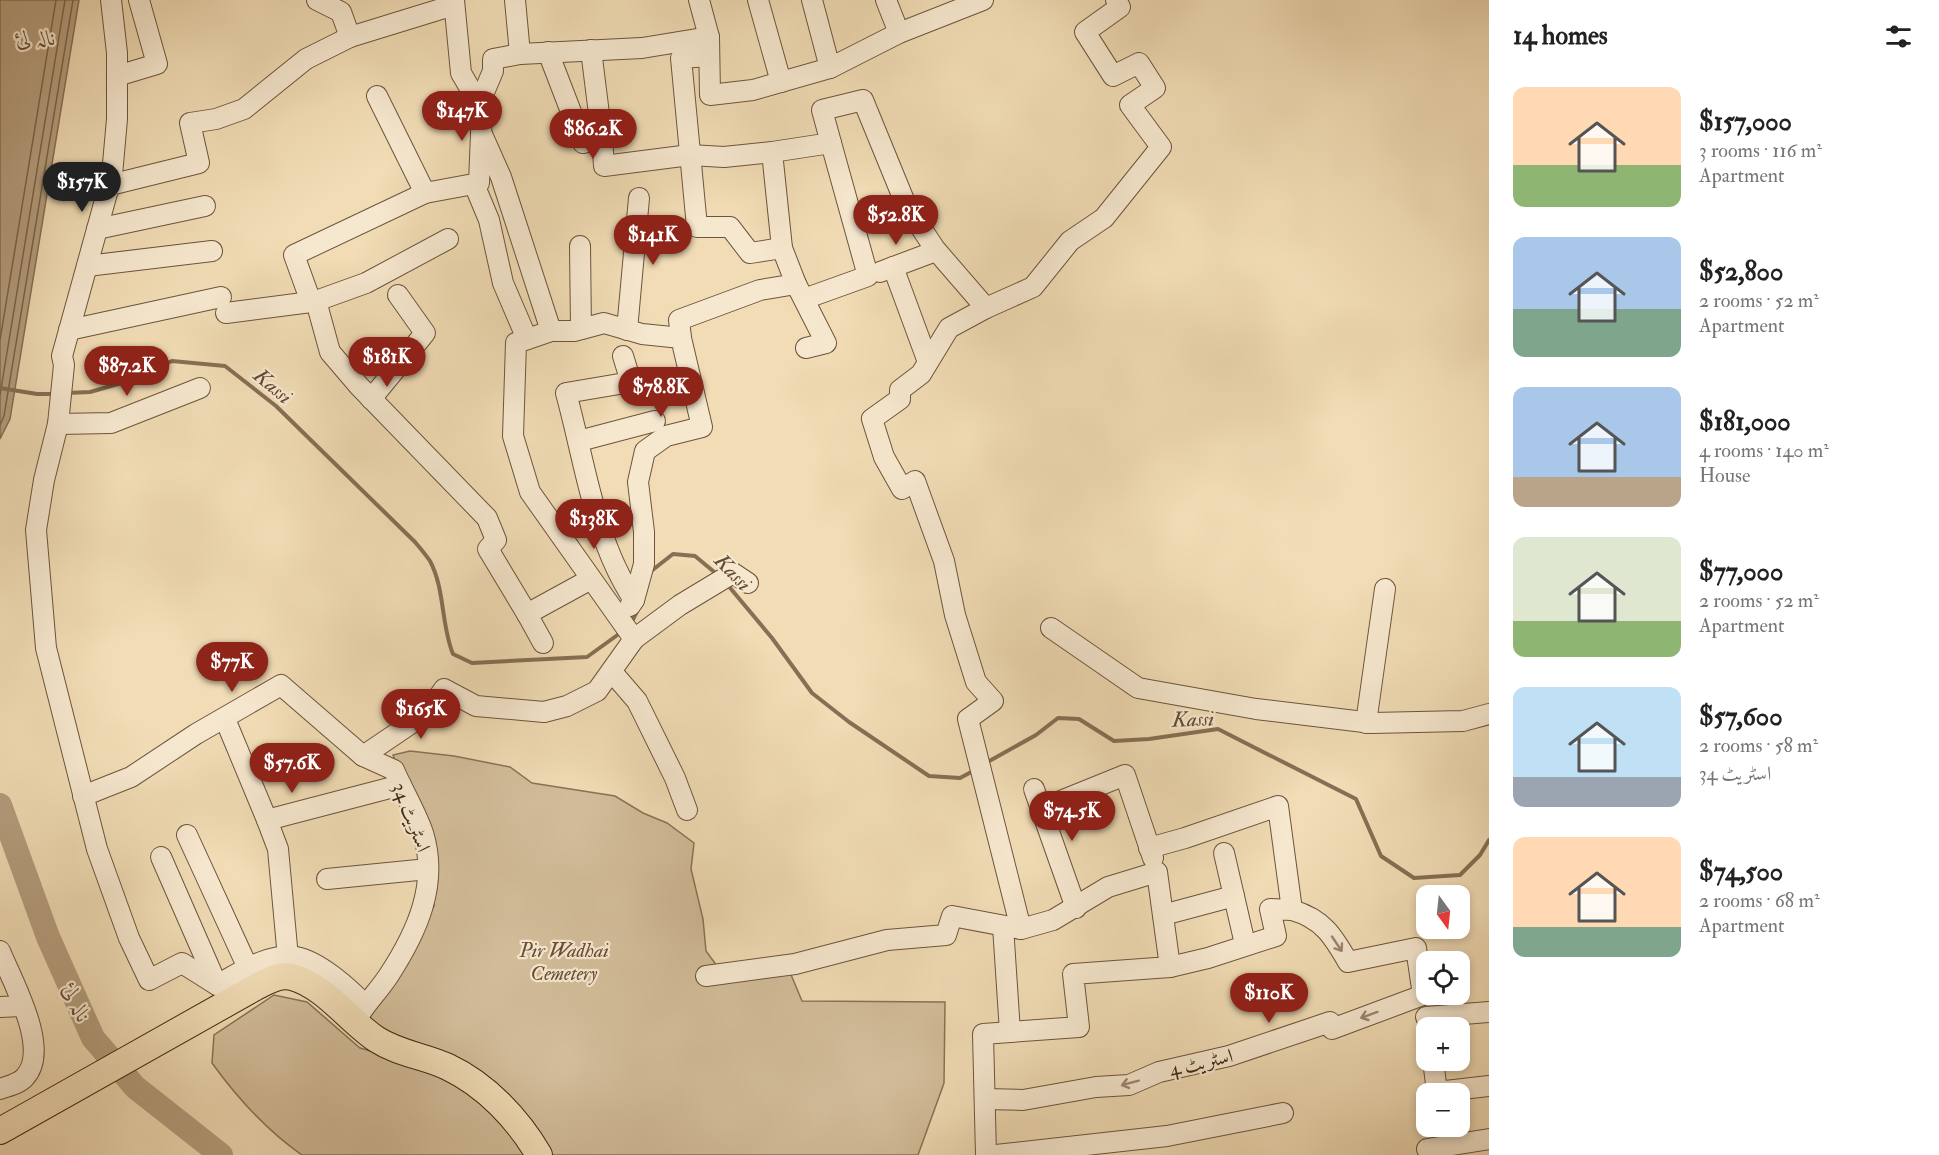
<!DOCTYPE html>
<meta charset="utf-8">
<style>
body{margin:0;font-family:"IM FELL Double Pica",Amiri,serif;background:#f6f6f6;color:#222;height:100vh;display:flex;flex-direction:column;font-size:22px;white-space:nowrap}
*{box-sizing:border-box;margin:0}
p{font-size:20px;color:#767676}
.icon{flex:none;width:33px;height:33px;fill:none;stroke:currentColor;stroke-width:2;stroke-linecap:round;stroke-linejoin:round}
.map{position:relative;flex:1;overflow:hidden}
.details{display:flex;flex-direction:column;background:#fff;width:450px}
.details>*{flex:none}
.needle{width:39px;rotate:165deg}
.fabs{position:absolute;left:1416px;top:885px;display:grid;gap:12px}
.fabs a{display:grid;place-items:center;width:54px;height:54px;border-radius:12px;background:#fff;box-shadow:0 3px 9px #0003;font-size:30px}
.price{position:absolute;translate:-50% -51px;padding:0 14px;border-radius:21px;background:#8f2418;color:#fff;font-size:20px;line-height:39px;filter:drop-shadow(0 2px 3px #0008)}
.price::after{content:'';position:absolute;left:50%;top:36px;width:18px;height:14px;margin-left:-9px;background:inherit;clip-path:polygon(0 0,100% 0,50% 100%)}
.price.selected{background:#222;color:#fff}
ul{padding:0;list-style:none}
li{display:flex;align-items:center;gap:18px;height:150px;padding:0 24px}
li span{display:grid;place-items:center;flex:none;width:168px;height:120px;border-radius:12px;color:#555}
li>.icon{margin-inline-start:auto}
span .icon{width:72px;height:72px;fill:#fffc;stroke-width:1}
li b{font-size:26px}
h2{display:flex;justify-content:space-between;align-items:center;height:72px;padding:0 24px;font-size:26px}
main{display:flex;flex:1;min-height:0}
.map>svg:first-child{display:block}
.green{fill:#d3bd9a;stroke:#8a7257;stroke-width:1.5}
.water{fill:#b59e7e;stroke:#876e54;stroke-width:1.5}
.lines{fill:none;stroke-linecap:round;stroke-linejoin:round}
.shore{stroke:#7b6249;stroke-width:1.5}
.stream{stroke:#876e54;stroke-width:4}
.river{stroke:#b59e7e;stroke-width:24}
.minor-casing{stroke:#6d543c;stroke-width:22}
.major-casing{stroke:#412614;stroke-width:28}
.minor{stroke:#f6e8cf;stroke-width:20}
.major{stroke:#f1dcb5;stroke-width:26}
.oneway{stroke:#9c8772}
.labels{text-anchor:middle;stroke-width:4.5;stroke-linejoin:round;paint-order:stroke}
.street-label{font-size:20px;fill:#412614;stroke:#f6e8cf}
.park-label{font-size:20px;font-style:italic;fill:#664c36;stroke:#f6e8cf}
.water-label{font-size:21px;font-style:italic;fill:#644a34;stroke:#f6e8cf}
</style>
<main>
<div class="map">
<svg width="1489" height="1155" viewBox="0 0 1489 1155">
<rect width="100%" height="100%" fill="#f1dcb5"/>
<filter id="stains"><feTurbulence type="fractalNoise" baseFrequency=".00333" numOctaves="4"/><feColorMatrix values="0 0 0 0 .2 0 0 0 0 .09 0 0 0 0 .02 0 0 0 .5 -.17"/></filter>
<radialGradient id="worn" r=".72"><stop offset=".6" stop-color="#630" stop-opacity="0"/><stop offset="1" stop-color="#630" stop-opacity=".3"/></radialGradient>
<path class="green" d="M410,751l44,5 56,11 22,16 83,13 28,17 24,10 27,20 -3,26 12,50 3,32 14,19 67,-5 15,36 143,1 -1,81 -26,72h-616c-36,-25 -64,-56 -90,-92l2,-28 60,-40 33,7 53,46 125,34 -120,-61 69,-115 2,-33 -43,-118z"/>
<path class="water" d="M0,0h79l-69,419 -10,20z"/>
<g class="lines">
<g class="shore">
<path d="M0,340l56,-340"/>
<path d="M0,395l65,-395"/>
<path d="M0,425l4,-9 69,-416"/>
</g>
<g class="stream">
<path d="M0,388l37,6h19"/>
<path d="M67,393l23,-1 35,-10 47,-21 53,5 51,40 139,136c5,6 11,13 15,19 15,28 11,64 23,93l19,9 115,-6 36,-26"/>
<path d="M650,572l23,-18 22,2 24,20"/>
<path d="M726,583l46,55 40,55 37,29 80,54 31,2 15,-8"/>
<path d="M631,624l7,-15"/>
<path d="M984,764l52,-29 22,-17 21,1 35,22 35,-2 69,-10 138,70 25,57 33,22 46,-3 20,-20 9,-15"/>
</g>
<path class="river" d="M0,805l48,132 45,101 42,49 86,68"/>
<g class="minor-casing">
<g id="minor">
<path d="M111,0l6,53v66l-5,56 -50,181 2,9 -6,59 -14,56 -8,50 10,118 51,201 32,89 20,42 33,-17 35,22c22,-12 53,-33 79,-28 23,4 54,32 69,48"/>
<path d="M317,0l24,12 9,25 104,-32"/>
<path d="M515,0l5,54 122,-6 67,-11"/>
<path d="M699,0l10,37 1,58 43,-5 77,-22 -18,-68"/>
<path d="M758,0l23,82"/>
<path d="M886,0l13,33"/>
<path d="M548,52l35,91 19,-5 -11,-88"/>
<path d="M709,56l-28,2 16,169h33l20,26 32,-5 14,36"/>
<path d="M830,68l69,-35 84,-33"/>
<path d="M117,76l40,-12 -18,-64"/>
<path d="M377,96l48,97 54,-10 3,-74 -21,-36 -7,-73"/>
<path d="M479,104l14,-33v-12l27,-5"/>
<path d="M602,138l2,28 86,-11 34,2 48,-5"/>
<path d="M831,143l-9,-33 41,-10 43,105 29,44 51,59 47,-21 37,-46 34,-23 57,-71 -31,-42 25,-17 -16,-25 -26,13 -28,-44 35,-25 -4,-7"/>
<path d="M474,184l15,36 14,63 24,56"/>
<path d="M110,185l89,-22 -9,-40 26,-4 28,-10 62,-50 44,-22"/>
<path d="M425,193l-131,62 17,47 5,-1 14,51 29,34 128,132 9,22 -8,9 39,65"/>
<path d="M97,229l108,-23"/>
<path d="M580,246l1,83"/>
<path d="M782,248l-10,-96 59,-9 37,133 -64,23"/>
<path d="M87,266l125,-15"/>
<path d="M893,267l35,95"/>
<path d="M880,272l56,-21"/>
<path d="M316,301l50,-18 82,-44"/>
<path d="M226,313l85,-11"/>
<path d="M69,330l152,-33"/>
<path d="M627,330l12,-132"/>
<path d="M551,331h23l30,-8 38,11 39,4 21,89 -36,9 -21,15 -7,31 6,50v32l-10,36"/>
<path d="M681,338l-2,-18 81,-30 36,-6 30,59 -20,5"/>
<path d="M623,356l8,26 -65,11c19,69 28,147 68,207l-4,6"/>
<path d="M371,399l54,-66 -27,-38"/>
<path d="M58,424l53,-1 89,-35"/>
<path d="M579,441l76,-20"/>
<path d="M1051,628l87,60 118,21 116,14 91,-2 26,-7"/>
<path d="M634,639l46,-34 53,-32 15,10"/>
<path d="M543,643l-16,-29 64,-35"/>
<path d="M612,672l25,29 38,77 12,32"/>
<path d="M225,719l42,101 134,-35"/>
<path d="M1366,723l19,-134"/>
<path d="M363,756l65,-44 16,-23 32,17 68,6 23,-6 30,-15 37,-52 -104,-147 -17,-56 3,-93 35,-12 -50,-154 -20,-45"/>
<path d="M1034,789l42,119"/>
<path d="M83,796l48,-19 65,-43 85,-49 82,71 31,14c9,21 22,42 29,63 16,51 -6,99 -34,142 -9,14 -21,26 -30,40"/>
<path d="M1041,809l84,-34 28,83"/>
<path d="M267,820l11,29 10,109"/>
<path d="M187,835l61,133"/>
<path d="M1149,848l36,-10 93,-32 14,104 -22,-1 6,27 -68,22 -38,9"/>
<path d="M1224,853l21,91"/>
<path d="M161,857l56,128"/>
<path d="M327,879l101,-10"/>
<path d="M1163,915l71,-19"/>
<path d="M1003,926l7,106"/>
<path d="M0,951c12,30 51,98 25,126 -6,7 -17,9 -25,12"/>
<path d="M706,976l89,-12 92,-24 59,-5 6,-19 69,13"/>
<path d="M0,1007l22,-1"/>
<path d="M1426,1017l63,-5"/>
<path d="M1433,1060l4,32 52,-6"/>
<path d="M985,1099l38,1 73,-13 33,-2 30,-13 70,-16 101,-34 2,7 91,-34 -7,-47 -68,14c-15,-26 -25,-43 -56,-52"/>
<path d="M1427,1149l62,-10"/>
<path d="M986,1155l-3,-121 96,-7 -6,-53 97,-7 -13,-95 -49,15 -55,33 -32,9 -53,-210 25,-18 -17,-19 -21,-67 -11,-54 -29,-80 -13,8 -18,-32 -12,-38 28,-20v-9l21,-16 28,-46 37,-20"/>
<path d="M996,1155l171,-19 116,-23"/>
</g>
</g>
<g class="major-casing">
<path id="major" d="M0,1131l254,-143c12,-6 24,-14 38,-11 33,9 57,44 84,62 23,15 49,17 72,28 38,18 70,52 91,88"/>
</g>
<use href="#minor" class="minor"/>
<use href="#major" class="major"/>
</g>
<defs><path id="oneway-shaft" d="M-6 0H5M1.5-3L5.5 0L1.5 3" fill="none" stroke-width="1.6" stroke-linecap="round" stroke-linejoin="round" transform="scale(1.5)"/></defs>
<g class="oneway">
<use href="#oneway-shaft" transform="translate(1337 944) rotate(56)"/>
<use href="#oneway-shaft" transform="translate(1369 1015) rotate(160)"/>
<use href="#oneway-shaft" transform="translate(1130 1083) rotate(165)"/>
</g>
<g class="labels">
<g class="street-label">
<text transform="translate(412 817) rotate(69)" y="7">اسٹریٹ 34</text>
<text transform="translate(1201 1062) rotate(-13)" y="7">اسٹریٹ 4</text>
</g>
<g class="park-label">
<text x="564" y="957">Pir Wadhai<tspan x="564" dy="23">Cemetery</tspan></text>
</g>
<g class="water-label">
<text x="36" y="45">نالہ لئ</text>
<text transform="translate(273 386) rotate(40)" y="7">Kassi</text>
<text transform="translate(733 572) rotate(46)" y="7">Kassi</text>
<text transform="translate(1193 719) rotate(-2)" y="7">Kassi</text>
<text transform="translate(77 1003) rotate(66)" y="7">نالہ لئ</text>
</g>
</g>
<rect width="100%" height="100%" filter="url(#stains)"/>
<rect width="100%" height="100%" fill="url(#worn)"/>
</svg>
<div class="fabs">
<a><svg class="needle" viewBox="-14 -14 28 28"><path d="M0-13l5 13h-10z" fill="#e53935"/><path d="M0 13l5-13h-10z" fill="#767676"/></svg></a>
<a><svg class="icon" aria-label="locate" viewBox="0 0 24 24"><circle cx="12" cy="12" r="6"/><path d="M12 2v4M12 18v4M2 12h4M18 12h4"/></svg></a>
<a>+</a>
<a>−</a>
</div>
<b class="price" style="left:462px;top:142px">$147K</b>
<b class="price" style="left:593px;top:160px">$86.2K</b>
<b class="price selected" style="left:82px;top:213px">$157K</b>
<b class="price" style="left:896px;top:246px">$52.8K</b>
<b class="price" style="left:653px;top:266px">$141K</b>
<b class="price" style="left:387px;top:388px">$181K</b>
<b class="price" style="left:127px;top:397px">$87.2K</b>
<b class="price" style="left:661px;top:418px">$78.8K</b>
<b class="price" style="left:594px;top:550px">$138K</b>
<b class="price" style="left:232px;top:693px">$77K</b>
<b class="price" style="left:421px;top:740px">$165K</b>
<b class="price" style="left:292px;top:794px">$57.6K</b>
<b class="price" style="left:1072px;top:842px">$74.5K</b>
<b class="price" style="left:1269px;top:1024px">$110K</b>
</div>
<section class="details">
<h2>14 homes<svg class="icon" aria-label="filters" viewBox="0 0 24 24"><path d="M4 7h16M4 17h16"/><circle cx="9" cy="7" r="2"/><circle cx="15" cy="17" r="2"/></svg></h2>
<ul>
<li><span style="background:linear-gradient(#ffd9b3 65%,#8fb573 0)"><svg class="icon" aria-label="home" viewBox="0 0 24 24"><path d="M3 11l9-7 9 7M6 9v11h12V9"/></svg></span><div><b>$157,000</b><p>3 rooms · 116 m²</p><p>Apartment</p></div></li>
<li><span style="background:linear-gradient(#a9c7e8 60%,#7fa58c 0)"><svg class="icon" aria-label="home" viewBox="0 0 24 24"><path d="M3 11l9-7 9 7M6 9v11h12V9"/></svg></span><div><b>$52,800</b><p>2 rooms · 52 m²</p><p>Apartment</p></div></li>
<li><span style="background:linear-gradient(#a9c7e8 75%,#b9a48a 0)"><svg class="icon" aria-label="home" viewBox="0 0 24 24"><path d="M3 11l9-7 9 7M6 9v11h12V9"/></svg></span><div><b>$181,000</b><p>4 rooms · 140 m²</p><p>House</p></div></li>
<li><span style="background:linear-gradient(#dfe7d0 70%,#8fb573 0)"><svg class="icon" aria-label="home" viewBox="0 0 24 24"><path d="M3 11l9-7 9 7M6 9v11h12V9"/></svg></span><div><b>$77,000</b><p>2 rooms · 52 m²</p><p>Apartment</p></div></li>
<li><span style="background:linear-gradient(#bfe0f5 75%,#9aa5b1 0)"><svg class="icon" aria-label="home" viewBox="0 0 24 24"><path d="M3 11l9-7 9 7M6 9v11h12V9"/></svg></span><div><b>$57,600</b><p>2 rooms · 58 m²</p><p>اسٹریٹ 34</p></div></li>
<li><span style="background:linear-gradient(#ffd9b3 75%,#7fa58c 0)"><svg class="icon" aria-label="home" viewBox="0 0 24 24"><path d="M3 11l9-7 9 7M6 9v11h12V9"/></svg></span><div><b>$74,500</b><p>2 rooms · 68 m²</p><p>Apartment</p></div></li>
</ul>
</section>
</main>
